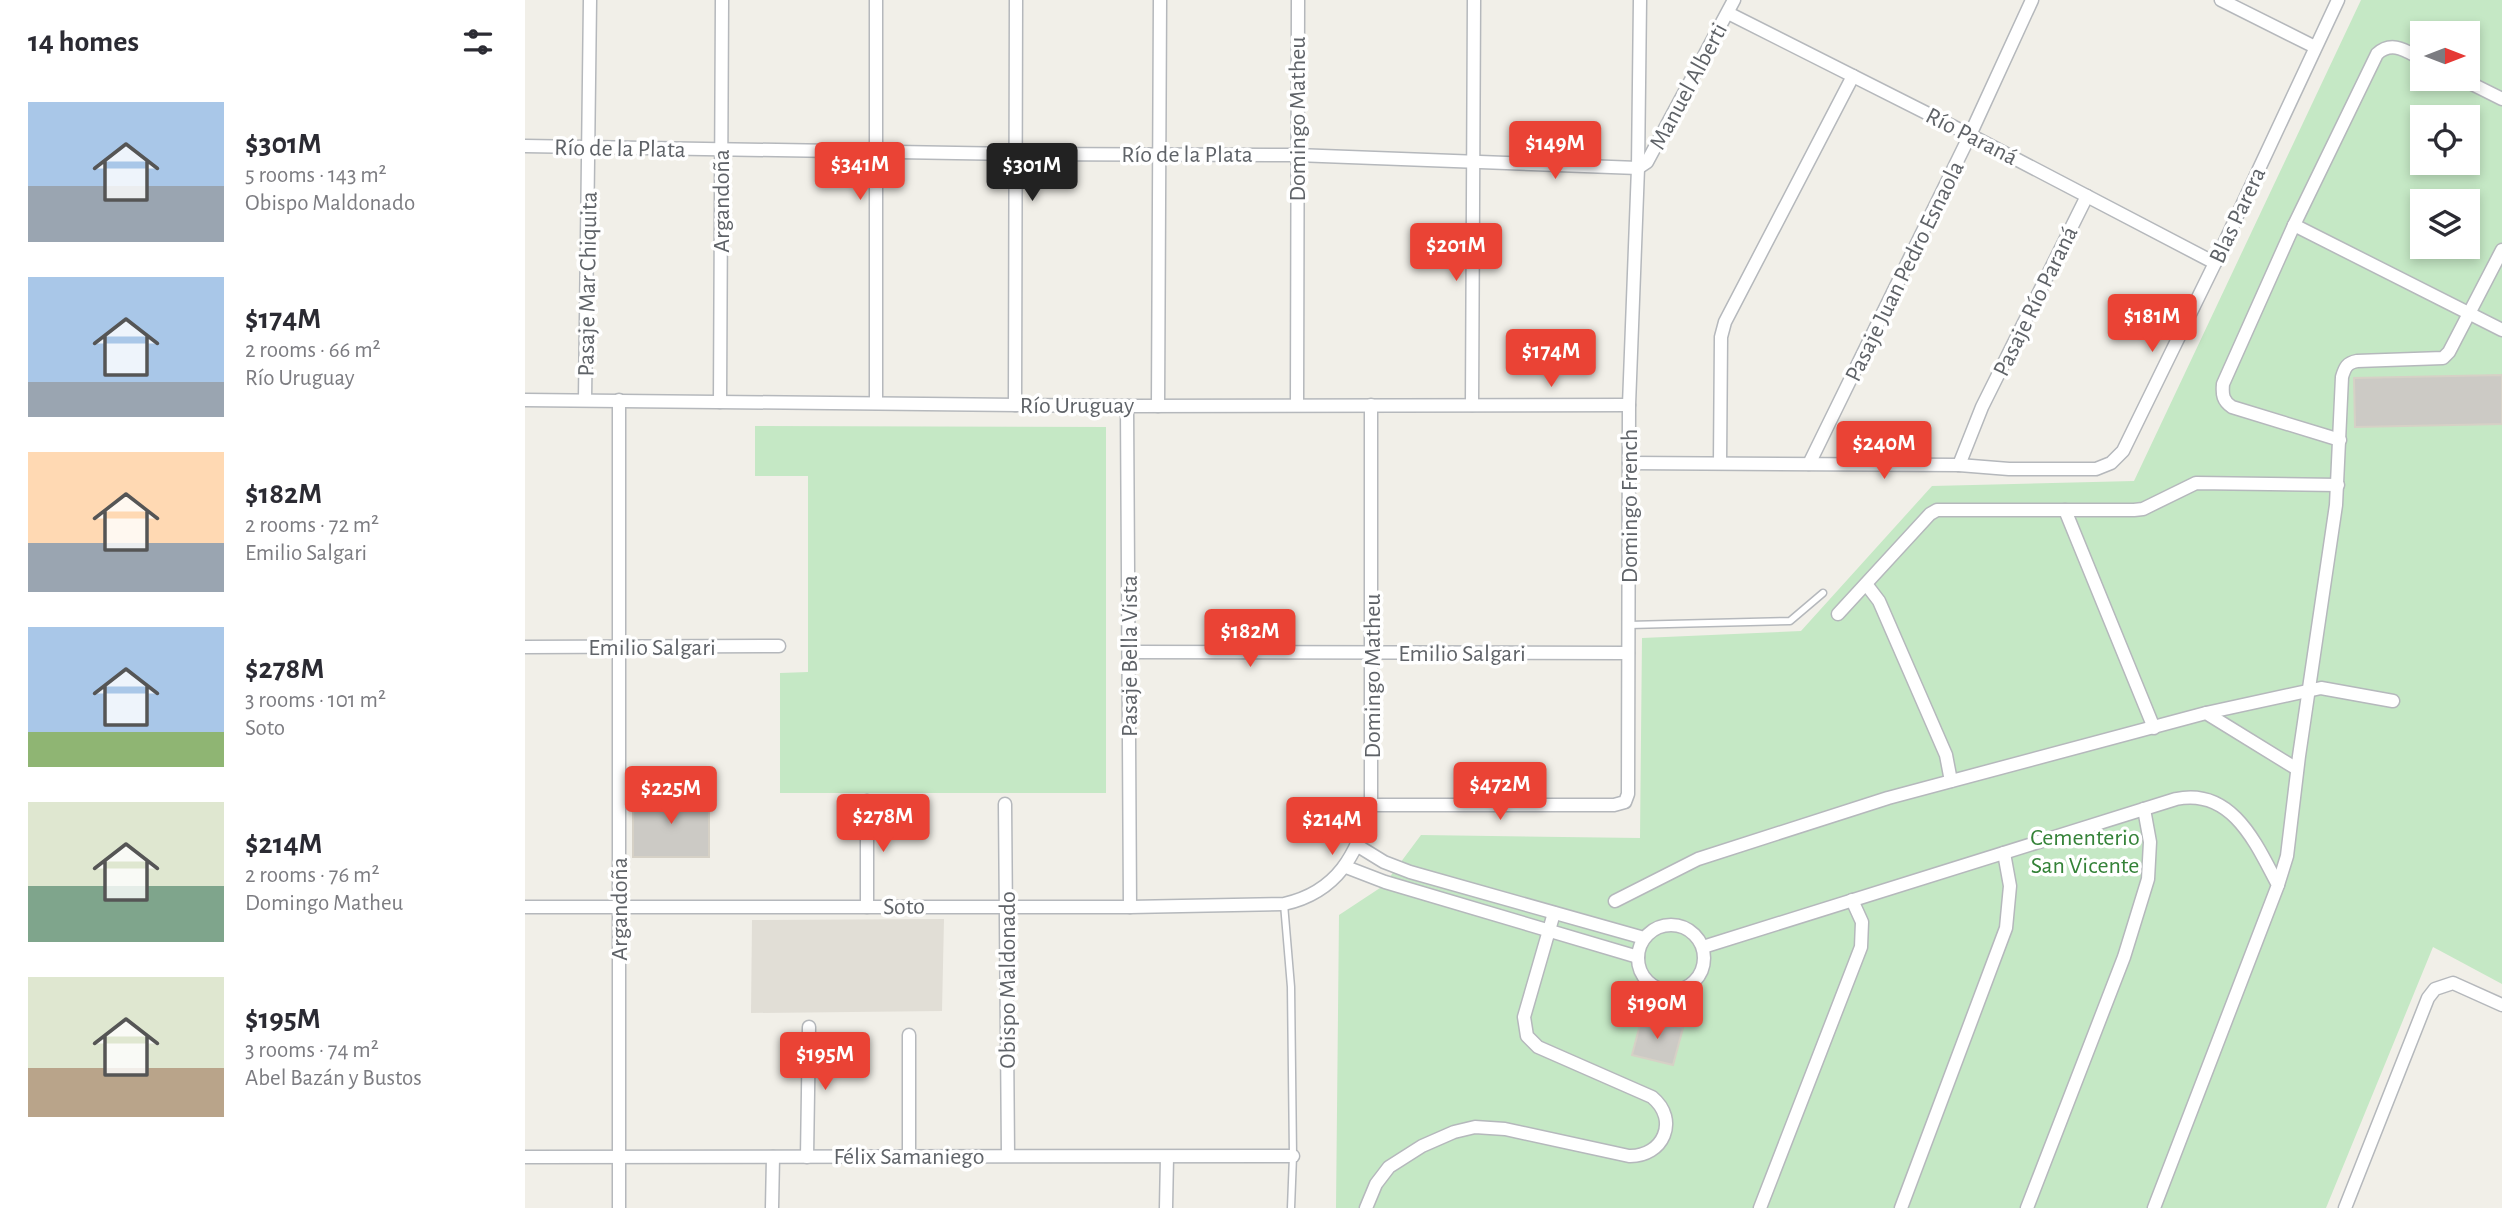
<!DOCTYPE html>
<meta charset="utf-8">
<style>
body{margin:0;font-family:"Alegreya Sans",sans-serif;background:#f2f2f3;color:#2b2b33;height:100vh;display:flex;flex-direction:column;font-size:26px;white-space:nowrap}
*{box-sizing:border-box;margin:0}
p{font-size:23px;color:#7c7c81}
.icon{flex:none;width:38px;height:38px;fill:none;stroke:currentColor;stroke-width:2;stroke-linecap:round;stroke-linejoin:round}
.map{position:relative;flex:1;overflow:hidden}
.details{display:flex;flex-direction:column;background:#fff;width:525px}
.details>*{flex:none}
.needle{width:46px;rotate:90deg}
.buttons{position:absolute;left:1885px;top:21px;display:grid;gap:14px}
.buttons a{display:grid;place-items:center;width:70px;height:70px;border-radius:0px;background:#fff;box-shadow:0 4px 10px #0003;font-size:35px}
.price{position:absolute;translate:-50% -60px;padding:0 16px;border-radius:7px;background:#ea4335;color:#fff;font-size:23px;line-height:46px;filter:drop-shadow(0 2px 4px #0008)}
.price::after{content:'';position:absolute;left:50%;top:42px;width:21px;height:16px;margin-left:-10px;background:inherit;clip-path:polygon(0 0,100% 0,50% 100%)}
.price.current{background:#222;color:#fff}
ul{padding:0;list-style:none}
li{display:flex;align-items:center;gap:21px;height:175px;padding:0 28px}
li span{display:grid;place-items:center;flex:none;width:196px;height:140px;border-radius:0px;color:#555}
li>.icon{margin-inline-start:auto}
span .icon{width:84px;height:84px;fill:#fffc;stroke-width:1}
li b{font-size:30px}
h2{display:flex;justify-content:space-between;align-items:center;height:84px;padding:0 28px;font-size:30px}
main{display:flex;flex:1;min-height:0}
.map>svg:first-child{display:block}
.education{fill:#e1ded6}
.green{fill:#c5e8c5;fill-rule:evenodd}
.building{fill:#cccac5;stroke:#d6d1c6;stroke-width:2}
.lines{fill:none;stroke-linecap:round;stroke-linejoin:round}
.lane-casing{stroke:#b5b8bc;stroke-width:9}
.street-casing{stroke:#b5b8bc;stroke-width:15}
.lane{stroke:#fff;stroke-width:6}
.street{stroke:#fff;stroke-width:12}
.labels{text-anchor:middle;stroke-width:7;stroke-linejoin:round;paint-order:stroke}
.street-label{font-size:24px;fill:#5f6368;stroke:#fff}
.park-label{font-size:24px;fill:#348238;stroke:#fff}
</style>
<main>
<section class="details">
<h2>14 homes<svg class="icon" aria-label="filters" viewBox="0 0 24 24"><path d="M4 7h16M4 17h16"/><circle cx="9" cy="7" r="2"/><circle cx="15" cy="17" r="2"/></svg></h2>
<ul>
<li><span style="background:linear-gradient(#a9c7e8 60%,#9aa5b1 0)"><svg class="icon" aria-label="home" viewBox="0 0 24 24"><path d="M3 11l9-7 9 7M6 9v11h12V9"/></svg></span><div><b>$301M</b><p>5 rooms · 143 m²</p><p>Obispo Maldonado</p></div></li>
<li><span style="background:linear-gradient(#a9c7e8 75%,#9aa5b1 0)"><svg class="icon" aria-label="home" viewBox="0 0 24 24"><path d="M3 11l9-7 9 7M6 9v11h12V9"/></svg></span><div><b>$174M</b><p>2 rooms · 66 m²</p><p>Río Uruguay</p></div></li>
<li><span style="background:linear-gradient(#ffd9b3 65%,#9aa5b1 0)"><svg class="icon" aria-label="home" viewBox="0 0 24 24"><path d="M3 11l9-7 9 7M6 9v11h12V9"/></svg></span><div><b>$182M</b><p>2 rooms · 72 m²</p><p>Emilio Salgari</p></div></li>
<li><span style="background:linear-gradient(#a9c7e8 75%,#8fb573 0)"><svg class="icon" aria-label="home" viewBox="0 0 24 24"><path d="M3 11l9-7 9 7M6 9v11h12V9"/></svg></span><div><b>$278M</b><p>3 rooms · 101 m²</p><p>Soto</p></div></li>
<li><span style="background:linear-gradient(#dfe7d0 60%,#7fa58c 0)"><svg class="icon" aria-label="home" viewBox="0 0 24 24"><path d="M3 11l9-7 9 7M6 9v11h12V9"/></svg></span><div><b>$214M</b><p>2 rooms · 76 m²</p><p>Domingo Matheu</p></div></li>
<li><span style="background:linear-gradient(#dfe7d0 65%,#b9a48a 0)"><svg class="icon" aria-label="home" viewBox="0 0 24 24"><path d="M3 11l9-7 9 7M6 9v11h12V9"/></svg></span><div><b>$195M</b><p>3 rooms · 74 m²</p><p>Abel Bazán y Bustos</p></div></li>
</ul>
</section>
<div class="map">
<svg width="1977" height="1208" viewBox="0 0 1977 1208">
<rect width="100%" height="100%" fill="#f1efe8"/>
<path class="education" d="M419,919l-2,92 -191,2 1,-93z"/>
<g class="green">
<path d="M1836,0h141v984l-69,-37 -107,261h-990l3,-293 44,-29 38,-51 219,3 2,-200 159,-7 131,-145 202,-5zM1897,33h45v46h-45zM1897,117h45v46h-45zM1897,201h45v46h-45z"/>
<path d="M230,426l351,1v366h-326v-120l28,-1v-196h-53z"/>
</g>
<g class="building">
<path d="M1977,375v49l-147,3 -1,-49z"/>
<rect x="108" y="796" width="76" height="61"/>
<path d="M1117,1017l41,11 -10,37 -41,-10z"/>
</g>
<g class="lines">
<g class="lane-casing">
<g id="lane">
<path d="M1103,625l162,-4 33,-28"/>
<path d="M759,904l7,83 2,169 -2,52"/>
</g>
</g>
<g class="street-casing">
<g id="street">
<path d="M351,0v403"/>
<path d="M1696,0l94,47"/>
<path d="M1203,13l242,122 245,128"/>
<path d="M1937,79l40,20"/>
<path d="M0,146l491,8 280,1 342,13 9,-6 87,-162"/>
<path d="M1769,225l208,105"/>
<path d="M0,400l602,6 502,-1"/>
<path d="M60,400l5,-400"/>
<path d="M195,402l2,-402"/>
<path d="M490,405l1,-405"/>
<path d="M772,405l1,-405"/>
<path d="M947,405l2,-405"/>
<path d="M602,406l3,501"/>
<path d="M633,406l2,-406"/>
<path d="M1815,440l-108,-33c-9,-6 -10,-12 -9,-23l71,-159 83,-171c15,-14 29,-3 45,5"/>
<path d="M1104,463l330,2 50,4h87l15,-6 12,-12 92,-188 123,-263"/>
<path d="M1195,463l1,-126 4,-15 128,-246"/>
<path d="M1284,464l161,-329 62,-135"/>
<path d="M1434,465l23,-58 105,-211"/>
<path d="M1540,510l89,218"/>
<path d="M1341,584l13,17 67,154 5,26"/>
<path d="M1313,614l92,-100 7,-4h197l9,-1 53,-26 142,2"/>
<path d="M0,647l254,-1"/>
<path d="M604,652l499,1"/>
<path d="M1681,713l115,-25 72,13"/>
<path d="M342,801v106"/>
<path d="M480,804l3,351"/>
<path d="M846,805h243l11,-3 3,-8 1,-389 9,-237 2,-168"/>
<path d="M833,846l26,16 26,10 234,66"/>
<path d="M821,867l39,15 253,75"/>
<path d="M1753,885l9,-29 12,-100 37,-251 6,-128c3,-10 5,-14 15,-16l86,-3 6,-6 53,-102"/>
<path d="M1090,901l83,-42 190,-61 318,-85 91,56"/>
<path d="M0,907h605l154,-3c54,-12 73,-50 87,-99v-400"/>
<circle cx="1146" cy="958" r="33"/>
<path d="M1178,947l473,-148c57,-12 81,47 102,86l-124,323"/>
<path d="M384,1035v121"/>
<path d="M0,1157l768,-1"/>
<path d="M282,1157l2,-130"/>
<path d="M94,1208v-808"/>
<path d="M247,1208l1,-51"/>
<path d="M641,1208l1,-51"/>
<path d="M841,1208l10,-24 13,-17 33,-21 32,-14 21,-5 30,2 124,27c34,1 51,-36 23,-59l-114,-50 -11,-11 -3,-19 30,-104"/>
<path d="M1235,1208l101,-261 1,-25 -10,-22"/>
<path d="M1376,1208l105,-280 4,-42 -6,-33"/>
<path d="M1502,1208l97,-251 24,-78 2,-37 -6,-33"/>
<path d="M1820,1208l83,-210 7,-9 18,-6 49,22"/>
</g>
</g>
<use href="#lane" class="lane"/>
<use href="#street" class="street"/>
</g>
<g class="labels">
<g class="street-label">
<text transform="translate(1163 86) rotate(-62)" y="8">Manuel Alberti</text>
<text transform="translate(772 119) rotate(-90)" y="8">Domingo Matheu</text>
<text transform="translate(1447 136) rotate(27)" y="8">Río Paraná</text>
<text transform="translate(95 148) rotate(1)" y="8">Río de la Plata</text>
<text x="662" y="162">Río de la Plata</text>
<text transform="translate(196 201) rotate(-90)" y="8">Argandoña</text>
<text transform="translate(1712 215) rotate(-65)" y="8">Blas Parera</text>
<text transform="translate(1379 271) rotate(-64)" y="8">Pasaje Juan Pedro Esnaola</text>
<text transform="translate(62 284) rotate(-89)" y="8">Pasaje Mar Chiquita</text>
<text transform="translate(1510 301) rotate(-64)" y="8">Pasaje Río Paraná</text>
<text x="552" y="413">Río Uruguay</text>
<text transform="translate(1104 506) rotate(-90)" y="8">Domingo French</text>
<text x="127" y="655">Emilio Salgari</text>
<text x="937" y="661">Emilio Salgari</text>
<text transform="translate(604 656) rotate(-90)" y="8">Pasaje Bella Vista</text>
<text transform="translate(847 676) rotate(-90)" y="8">Domingo Matheu</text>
<text transform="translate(379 906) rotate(-1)" y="8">Soto</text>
<text transform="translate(94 909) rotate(-90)" y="8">Argandoña</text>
<text transform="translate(482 980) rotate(-90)" y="8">Obispo Maldonado</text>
<text x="384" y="1164">Félix Samaniego</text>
</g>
<g class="park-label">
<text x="1560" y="845">Cementerio<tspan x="1560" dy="28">San Vicente</tspan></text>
</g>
</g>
</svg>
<div class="buttons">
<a><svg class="needle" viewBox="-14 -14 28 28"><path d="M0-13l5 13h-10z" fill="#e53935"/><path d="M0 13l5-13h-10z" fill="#7c7c81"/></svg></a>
<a><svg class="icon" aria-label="locate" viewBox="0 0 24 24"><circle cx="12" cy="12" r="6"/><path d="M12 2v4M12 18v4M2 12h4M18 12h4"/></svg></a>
<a><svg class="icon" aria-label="layers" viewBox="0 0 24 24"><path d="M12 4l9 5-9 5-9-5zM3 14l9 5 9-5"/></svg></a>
</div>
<b class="price" style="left:1030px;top:181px">$149M</b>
<b class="price" style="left:335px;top:202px">$341M</b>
<b class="price current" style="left:507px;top:203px">$301M</b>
<b class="price" style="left:931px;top:283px">$201M</b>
<b class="price" style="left:1627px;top:354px">$181M</b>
<b class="price" style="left:1026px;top:389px">$174M</b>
<b class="price" style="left:1359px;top:481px">$240M</b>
<b class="price" style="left:725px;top:669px">$182M</b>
<b class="price" style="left:975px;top:822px">$472M</b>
<b class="price" style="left:146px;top:826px">$225M</b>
<b class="price" style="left:358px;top:854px">$278M</b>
<b class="price" style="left:807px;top:857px">$214M</b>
<b class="price" style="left:1132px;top:1041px">$190M</b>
<b class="price" style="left:300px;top:1092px">$195M</b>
</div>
</main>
